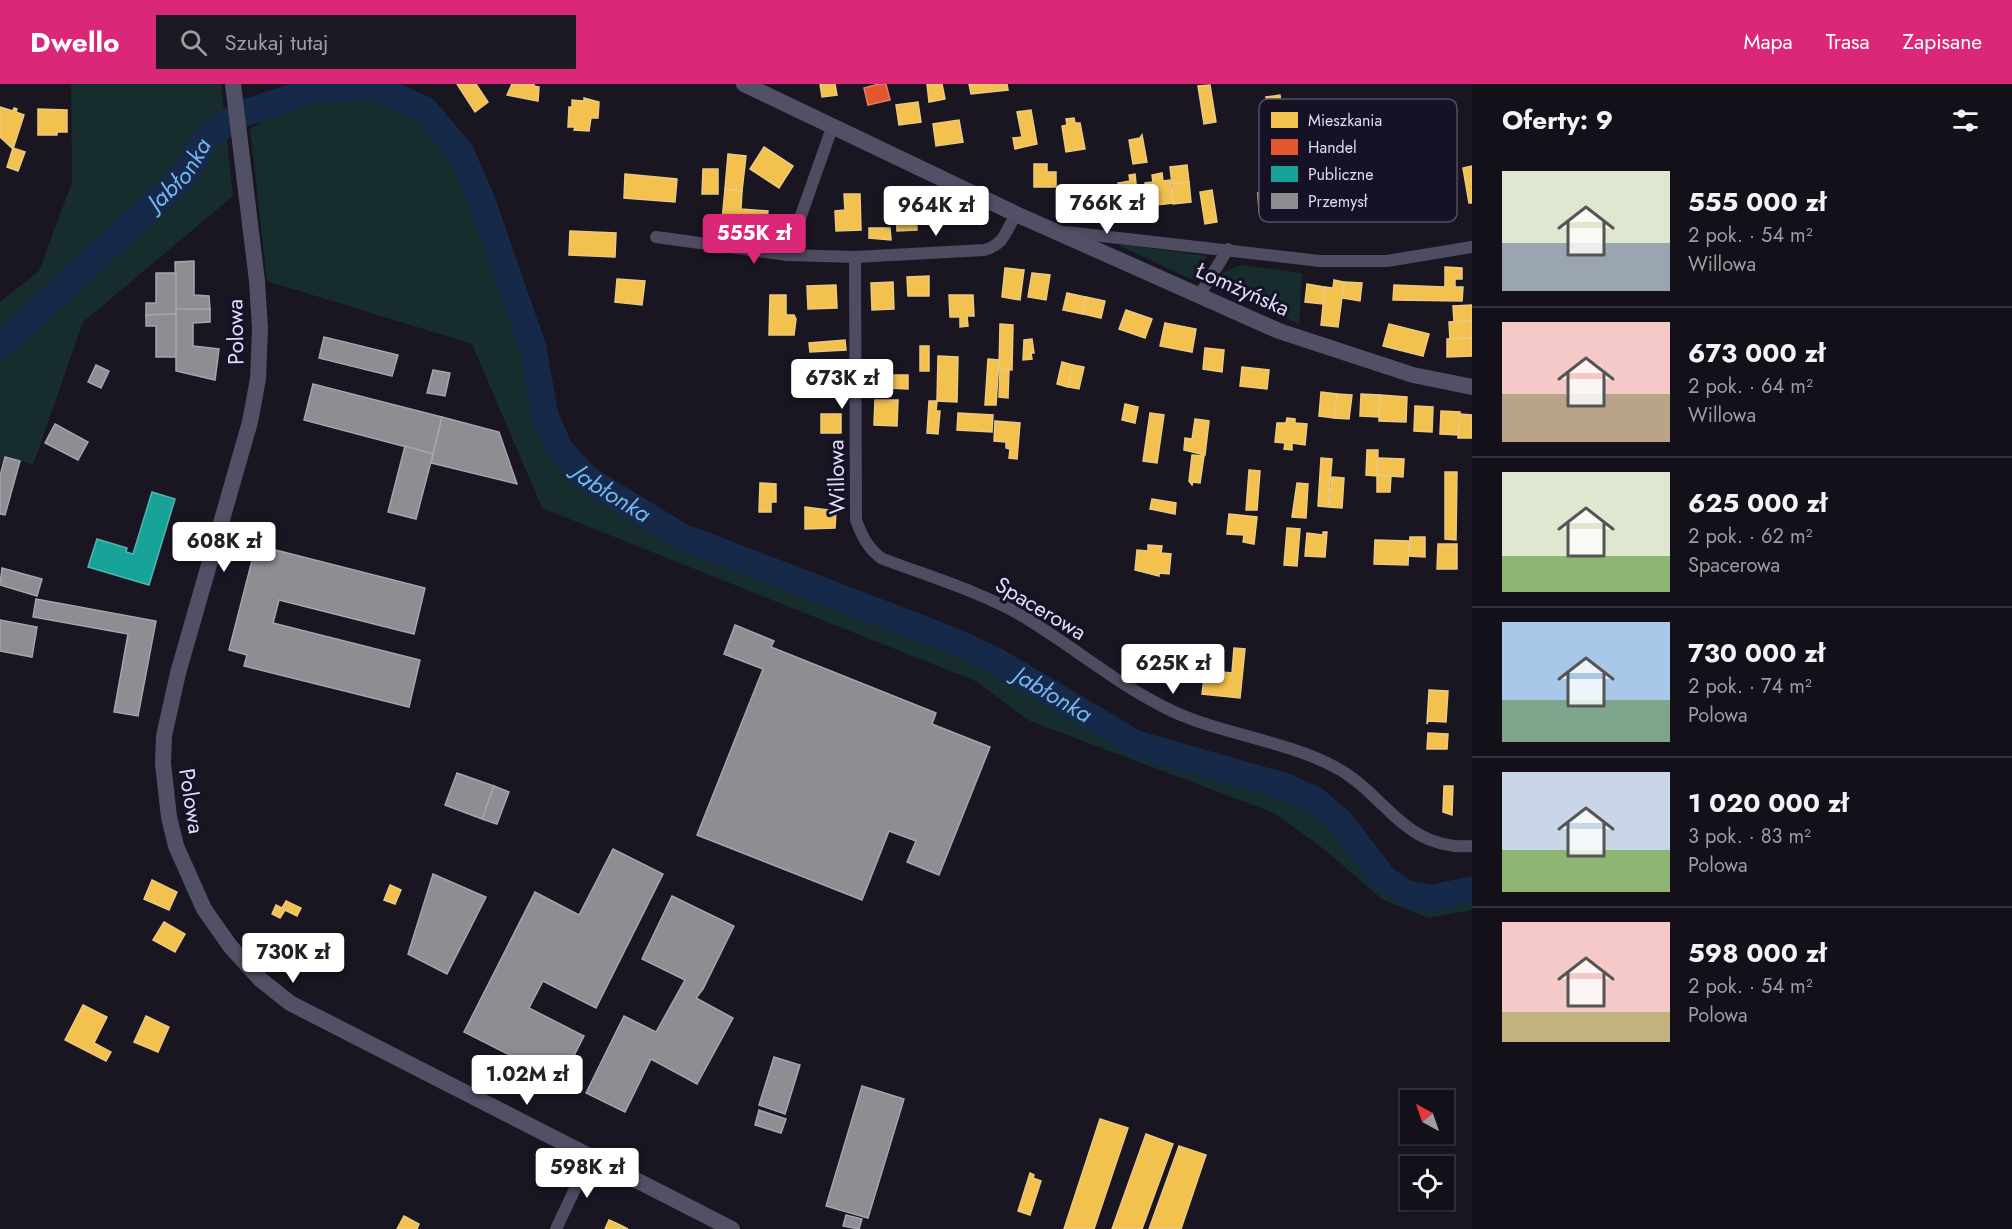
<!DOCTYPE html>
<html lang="pl">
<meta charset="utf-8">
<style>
body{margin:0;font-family:Jost,sans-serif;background:#1c1923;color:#f1f3f6;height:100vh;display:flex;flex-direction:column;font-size:22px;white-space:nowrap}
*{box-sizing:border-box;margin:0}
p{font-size:20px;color:#9d9da2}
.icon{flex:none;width:33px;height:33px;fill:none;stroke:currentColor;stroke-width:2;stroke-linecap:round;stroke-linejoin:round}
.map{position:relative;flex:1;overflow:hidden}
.details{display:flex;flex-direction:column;background:#13101a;width:540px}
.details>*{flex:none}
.needle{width:39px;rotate:320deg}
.tools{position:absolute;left:1400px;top:1006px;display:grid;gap:12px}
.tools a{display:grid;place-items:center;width:54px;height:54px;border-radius:0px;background:#13101a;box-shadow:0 2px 4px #0004,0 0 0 2px #323039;font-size:30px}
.price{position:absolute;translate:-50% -51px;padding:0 14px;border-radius:6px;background:#fff;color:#222;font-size:20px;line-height:39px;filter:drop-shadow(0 2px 3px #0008)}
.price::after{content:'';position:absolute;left:50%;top:36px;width:18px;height:14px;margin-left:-9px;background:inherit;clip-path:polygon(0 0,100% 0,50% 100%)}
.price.on{background:#db2777;color:#fff}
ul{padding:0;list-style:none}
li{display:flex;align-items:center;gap:18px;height:150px;padding:0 30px}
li+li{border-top:2px solid #323039}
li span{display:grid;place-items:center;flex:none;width:168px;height:120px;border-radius:0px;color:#555}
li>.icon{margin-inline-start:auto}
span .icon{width:72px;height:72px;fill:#fffc;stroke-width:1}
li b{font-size:26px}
h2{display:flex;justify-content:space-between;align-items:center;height:72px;padding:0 30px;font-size:26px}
header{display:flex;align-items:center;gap:36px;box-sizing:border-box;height:84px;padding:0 30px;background:#db2777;color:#fff}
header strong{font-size:28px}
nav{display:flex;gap:33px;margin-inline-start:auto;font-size:21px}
.search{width:420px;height:54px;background:#1c1923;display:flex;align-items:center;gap:15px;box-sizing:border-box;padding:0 21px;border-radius:0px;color:#9d9da2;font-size:22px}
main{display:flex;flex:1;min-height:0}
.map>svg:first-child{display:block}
.green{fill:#162c2d}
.homes{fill:#f2c14e;stroke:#ecc982;stroke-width:1.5}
.shops{fill:#e4572e;stroke:#e27f6c;stroke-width:1.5}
.public{fill:#17a398;stroke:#53b4b6;stroke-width:1.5}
.industry{fill:#8d8d92;stroke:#a6a4b2;stroke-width:1.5}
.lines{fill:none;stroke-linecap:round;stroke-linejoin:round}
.stream{stroke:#162948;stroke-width:4.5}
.river{stroke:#162948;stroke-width:27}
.street{stroke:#4e4c61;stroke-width:12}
.secondary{stroke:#525067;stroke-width:16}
.labels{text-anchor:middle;stroke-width:6;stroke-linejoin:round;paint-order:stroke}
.street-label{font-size:22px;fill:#dfdbfb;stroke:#161226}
.water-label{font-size:24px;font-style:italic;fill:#74b6f0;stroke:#161226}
.key{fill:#161226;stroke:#524e66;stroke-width:1.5}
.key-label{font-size:16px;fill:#dfdbfb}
</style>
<header>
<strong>Dwello</strong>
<div class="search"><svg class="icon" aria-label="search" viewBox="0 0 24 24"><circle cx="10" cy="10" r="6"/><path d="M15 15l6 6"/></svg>Szukaj tutaj</div>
<nav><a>Mapa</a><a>Trasa</a><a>Zapisane</a></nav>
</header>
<main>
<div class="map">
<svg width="1472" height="1145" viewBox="0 0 1472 1145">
<rect width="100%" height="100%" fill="#191622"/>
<g class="green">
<path d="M71,0h150l12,112 -150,126 -50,143 -29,-9 -4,11v-165l39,-31 33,-89z"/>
<path d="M354,11l63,21 26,30 26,47 54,166 19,84 27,35 72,47 338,135 34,18 53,40 64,32 168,54 34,22 50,61 21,11 25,4 44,-7v15l-43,8 -46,-18 -58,-50 -51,-37 -244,-92 -55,-40 -433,-173 -70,-164 -205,-63 -17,-152 44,-27z"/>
<path d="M1118,161h8l81,11 -12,25z"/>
<path d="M1241,181l61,8 -3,51 -79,-37 -2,-8 4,-6z"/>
</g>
<g class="homes">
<path d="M457,0h19l12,18 -13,10z"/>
<path d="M512,0h22v2l5,1 -1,14 -31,-6z"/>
<path d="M820,0h15l2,11 -15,2z"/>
<path d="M927,0h15l3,15 -16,3z"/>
<path d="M969,0h38l1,6 -37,4z"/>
<path d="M1210,1l6,37 -12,2 -6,-38z"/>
<path d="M1280,11l4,35 -14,2 -4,-35z"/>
<path d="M584,14l15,4 -1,16h-7l-2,13 -15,-1 1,-3h-7l1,-20h3v-7l12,1z"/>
<path d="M918,18l3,20 -22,3 -3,-20z"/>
<path d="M0,23l13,4 1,-3 3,1 -1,3 8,3 -11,34 -13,-12z"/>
<path d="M38,25l29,1v22h-10v3h-19z"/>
<path d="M1031,26l6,34 -22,5 -2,-11 9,-1 -5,-25z"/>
<path d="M1074,34l1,5h5l5,26 -19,3 -4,-26 5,-1 -1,-6z"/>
<path d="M959,36l4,22 -27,4 -3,-22z"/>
<path d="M1142,51l5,27 -14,2 -4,-24 11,-2z"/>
<path d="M764,63l29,19 -14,22 -29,-19z"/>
<path d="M13,64l12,4 -7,19 -11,-4z"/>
<path d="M728,70l18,2 -4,35 -17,-2z"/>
<path d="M1034,80h13v8h9v15h-22z"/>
<path d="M1187,81l2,17 -17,2 -2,-17z"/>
<path d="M1472,82v37h-3l-6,-35z"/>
<path d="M703,85h15v25h-16z"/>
<path d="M1162,89l1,8 7,-1 3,23 -25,3 -3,-23 8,-1 -1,-7z"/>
<path d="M625,90l52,5 -2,23 -51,-4z"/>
<path d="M1135,90l3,28 -17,3 -3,-22 12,-2 -1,-6z"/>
<path d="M1189,98l2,20 -18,2 -1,-20z"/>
<path d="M725,105l17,2 -1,18 27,2 -1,7 -11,6 -34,-3z"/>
<path d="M1212,106l5,32 -12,2 -5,-32z"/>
<path d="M1273,108l2,20 -16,1 -1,-20z"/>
<path d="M844,110h16l1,36 -25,1 -1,-20 10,-1z"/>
<path d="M916,125l1,21 -20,1 -1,-21z"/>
<path d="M869,144h21l1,12 -22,-2z"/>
<path d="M570,147l46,2 -1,24 -46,-2z"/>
<path d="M1445,183l17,1v11h-7v8h8l-1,14 -69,-1 1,-15 51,2z"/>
<path d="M1005,184l19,2 -4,30 -18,-3z"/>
<path d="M1032,189l18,2 -4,25 -18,-3z"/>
<path d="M929,192v20h-21l-1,-19z"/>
<path d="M617,195l28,2 -3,24 -27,-3z"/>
<path d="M1334,196l10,2 -6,45 -17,-2 4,-38 8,1z"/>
<path d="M893,198l1,27 -22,1 -1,-27z"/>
<path d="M1344,198l18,1 -2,18 -18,-3z"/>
<path d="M1307,200l18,3 -2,17 -18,-2z"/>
<path d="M836,201l1,23 -29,1 -1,-23z"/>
<path d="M1067,209l19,4 -3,17 -20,-4z"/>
<path d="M770,211h16v20h8l2,4 -2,16h-25z"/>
<path d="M949,211h24l1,21h-7l1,10 -8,1v-10h-10z"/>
<path d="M1086,213l19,4 -4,17 -18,-4z"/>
<path d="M1472,221v16l-18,1 -1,-16z"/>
<path d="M1126,226l26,9 -7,19 -26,-9z"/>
<path d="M1472,237v17l-22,1 -1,-17z"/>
<path d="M1165,239l31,6 -4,23 -32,-6z"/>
<path d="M1000,240l13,1 -1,45 -13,-1z"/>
<path d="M1389,240l40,10 -6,22 -40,-10z"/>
<path d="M1472,254v18l-25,1v-18z"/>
<path d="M1032,255l2,14h-3l1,6 -9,1 1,-20z"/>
<path d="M845,256l1,10 -36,2 -1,-9z"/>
<rect x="920" y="262" width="9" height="25"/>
<path d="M1205,264l19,2 -2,22 -19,-3z"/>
<path d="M938,272l20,1 -1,45 -20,-1z"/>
<path d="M988,275l11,1 -3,45h-11z"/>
<path d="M1062,278l11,3 -5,22 -11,-3z"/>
<path d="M839,280l1,24 -22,1v-24z"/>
<path d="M1073,281l11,2 -5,22 -11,-2z"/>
<path d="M1242,283l27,3 -2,19 -27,-3z"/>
<path d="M1000,285l9,1 -1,28 -9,-1z"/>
<path d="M889,291h19v14l-19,-1z"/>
<path d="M1321,308l16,2 -3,24 -15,-2z"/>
<path d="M1337,310l15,1 -3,24 -15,-1z"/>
<path d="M1361,310l19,1 -1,22 -19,-1z"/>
<path d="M1380,311l27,2 -1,25 -27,-1z"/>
<path d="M875,316h23l-1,26 -23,-1z"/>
<path d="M929,317h8l-1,10h4l-2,23 -11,-1z"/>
<path d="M1125,320l13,3 -3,16 -13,-3z"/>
<path d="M1415,322l18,1 -1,25 -18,-1z"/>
<path d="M1441,327l19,1 -1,23 -19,-1z"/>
<path d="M958,329l35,2 -1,17 -35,-2z"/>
<path d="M1150,329l14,2 -7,48 -14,-2z"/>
<rect x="821" y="330" width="20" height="19"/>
<path d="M1460,330l12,1v23h-14z"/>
<path d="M1287,334l8,1v4l12,1 -2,21 -13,-2v7l-8,-1 1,-6 -10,-1 2,-19h9z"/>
<path d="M1195,335l14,2 -4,34 -21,-5 1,-12 7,1z"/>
<path d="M995,337l25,2 -3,36 -8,-1 1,-9 -4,-1v-6l-12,-1z"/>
<path d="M1367,366h11l-1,26 -11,-1z"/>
<path d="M1192,371l12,1 -4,27 -7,-1 -1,3 -3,-4z"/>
<path d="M1321,374l11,1 -4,48 -10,-1z"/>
<path d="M1378,374l26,1 -1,18 -26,-2z"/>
<path d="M1249,386l11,1 -3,39h-11z"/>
<path d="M1445,388h12l-1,68 -11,-1z"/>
<path d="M1377,391l14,1 -1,16h-13z"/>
<path d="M1332,393l12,1 -2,30 -13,-1z"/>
<path d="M760,399l16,1v18h-5v10h-12z"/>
<path d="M1297,399l11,1 -2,34 -14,-1z"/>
<path d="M1152,415l24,4 -1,11 -25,-5z"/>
<path d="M805,423l31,4 -1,17 -30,1z"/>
<path d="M1229,430l28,3 -3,27 -11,-2 1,-7 -17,-1z"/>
<path d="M1287,444l13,1 -3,37 -13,-1z"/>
<path d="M1323,448h4l-2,25 -20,-1 2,-23 16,2z"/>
<path d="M1410,453h15v20l-16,-1z"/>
<path d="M1375,456l34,1 -1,24 -34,-1z"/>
<path d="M1438,460h19v25h-20z"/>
<path d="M1148,461l14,1 -1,7 10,1 -2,20 -10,-1v3l-24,-6 2,-20 11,1z"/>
<path d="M1234,564l11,1 -5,49 -38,-4 3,-24 27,3z"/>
<path d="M1429,606l19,1 -2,31 -18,-1 -1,3z"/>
<path d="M1428,649l20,1 -1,15h-20z"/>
<path d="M1444,702h9l-1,29 -9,-3z"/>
<path d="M152,796l25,12 -8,18 -25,-11z"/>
<path d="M390,801l11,5 -6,14 -11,-4z"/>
<path d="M286,817l15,7 -4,8 -12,-6 -5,8 -8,-4 4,-9 6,3z"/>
<path d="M164,838l21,12 -10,18 -22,-12z"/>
<path d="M274,859l25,12 -8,19 -26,-12z"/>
<path d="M83,921l24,12 -13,26 17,9 -5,9 -41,-21z"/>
<path d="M146,932l23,11 -11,25 -24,-10z"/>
<path d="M1100,1035l28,9 -34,101h-30z"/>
<path d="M1146,1050l27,10 -31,85h-30z"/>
<path d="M1179,1062l27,9 -25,74h-32z"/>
<path d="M1030,1089l4,2 -1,3 8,3 -11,34 -12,-4z"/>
<path d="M404,1132l15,8 -2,5h-20z"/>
<path d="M609,1136l9,4 10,5h-23z"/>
</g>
<path class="shops" d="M879,0h7l4,16 -22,5 -4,-17z"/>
<path class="public" d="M152,408l23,7 -26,86 -61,-18 9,-28 30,9 -1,4 7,2z"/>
<g class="industry">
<path d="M194,177v34l15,1 1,13h-34l-1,-47z"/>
<path d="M156,189h20v41l-30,1v-12h10z"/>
<path d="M176,225h34v13l-17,1v23l26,3 -4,31 -39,-9z"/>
<path d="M176,230v43h-20v-31h-10v-11z"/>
<path d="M324,253l74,18 -6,21 -73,-18z"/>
<path d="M96,281l13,6 -8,17 -13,-6z"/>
<path d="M433,286l17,3 -5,23 -18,-3z"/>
<path d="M313,300l129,33 -9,37 -129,-34z"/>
<path d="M442,333l57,15 18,52 -86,-21z"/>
<path d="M55,340l33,18 -10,18 -33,-17z"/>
<path d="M405,362l28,8 -17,65 -28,-7z"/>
<path d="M5,373l15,4 -15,54 -5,-1v-38z"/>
<path d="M256,461l169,43 -11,46 -135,-34 -6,23 147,37 -11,47 -165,-41 3,-11 -18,-5z"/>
<path d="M2,484l40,11 -5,17 -37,-11z"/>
<path d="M36,515l120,22 -18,95 -24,-4 14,-78 -95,-17z"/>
<path d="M0,536l37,7 -5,30 -32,-6z"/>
<path d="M735,541l39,16 -3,6 165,66 -4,11 58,23 -51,128 -32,-13 9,-21 -27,-10 -27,69 -165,-65 66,-166 -39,-15z"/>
<path d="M457,689l37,13 -12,33 -37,-14z"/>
<path d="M494,702l15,6 -12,32 -15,-5z"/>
<path d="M613,765l50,25 -67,134 -53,-27 -14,27 55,28 -23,45 -97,-49 71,-140 44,23z"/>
<path d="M433,790l53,23 -39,77 -39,-20z"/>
<path d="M672,812l62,30 -31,63 -7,9 37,20 -36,66 -46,-25 -26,53 -39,-19 38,-77 32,16 29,-52 -43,-21z"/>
<path d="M774,973l26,8 -15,49 -26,-9z"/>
<path d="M862,1002l42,13 -36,119 -42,-12z"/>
<path d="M759,1026l27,9 -5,14 -26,-8z"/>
<path d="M846,1131l16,4 -3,10 -16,-3z"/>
</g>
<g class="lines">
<path class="stream" d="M313,0l2,6"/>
<path class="river" id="s1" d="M0,262l185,-171 23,-40 34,-21 73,-24 60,-3 50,23 36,43 22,51 50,144 12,68 15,34 27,29 93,57 271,104 47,22 138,82 150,43 29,13 25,21 45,59 22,14 26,4 39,-8"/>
<g class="street">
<path d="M1066,148l254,29h67l85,-14"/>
<path d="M656,153l131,18 68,2 129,-7c20,-5 22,-19 32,-36"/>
<path d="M787,171l46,-130"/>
<path d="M855,173l1,263c6,16 11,27 25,38 46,18 95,32 138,56 53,31 98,71 153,97 52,24 115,30 163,56 51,27 69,84 137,79"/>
<path d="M1200,210l28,-45"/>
<path d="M556,1145l34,-72"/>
</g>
<g class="secondary">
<path d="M233,0l24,197 3,47 -2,51 -8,43 -72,251 -14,63 -1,28 6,53 7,29 28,63 26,37 31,34 29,23 442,226"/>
<path d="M744,0l272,130 263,117 134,44 59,12"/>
</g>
</g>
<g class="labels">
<g class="street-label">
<text transform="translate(1243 205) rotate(24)" y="8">Łomżyńska</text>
<text transform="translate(235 248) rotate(-91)" y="8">Polowa</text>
<text transform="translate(836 393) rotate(-91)" y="8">Willowa</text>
<text transform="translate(1041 524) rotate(31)" y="8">Spacerowa</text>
<text transform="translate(192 717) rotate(81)" y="8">Polowa</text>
</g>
<g class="water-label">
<text dy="8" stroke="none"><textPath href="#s1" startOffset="249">Jabłonka</textPath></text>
<text dy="8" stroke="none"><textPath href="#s1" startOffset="969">Jabłonka</textPath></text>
<text dy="8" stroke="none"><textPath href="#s1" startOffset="1455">Jabłonka</textPath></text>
</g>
</g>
<rect x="1259" y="15" width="198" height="123" rx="9" class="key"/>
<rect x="1271" y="28" width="27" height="16" fill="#f2c14e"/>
<rect x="1271" y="55" width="27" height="16" fill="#e4572e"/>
<rect x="1271" y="82" width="27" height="16" fill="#17a398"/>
<rect x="1271" y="109" width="27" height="16" fill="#8d8d92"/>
<g class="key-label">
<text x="1308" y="42">Mieszkania</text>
<text x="1308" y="69">Handel</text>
<text x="1308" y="96">Publiczne</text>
<text x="1308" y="123">Przemysł</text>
</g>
</svg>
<div class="tools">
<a><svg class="needle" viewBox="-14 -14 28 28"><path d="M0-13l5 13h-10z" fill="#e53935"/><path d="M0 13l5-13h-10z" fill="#9d9da2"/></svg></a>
<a><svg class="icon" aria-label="locate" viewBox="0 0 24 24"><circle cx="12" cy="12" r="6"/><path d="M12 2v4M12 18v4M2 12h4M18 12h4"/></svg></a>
</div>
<b class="price" style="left:1107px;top:151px">766K zł</b>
<b class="price" style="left:936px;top:153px">964K zł</b>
<b class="price on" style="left:754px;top:181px">555K zł</b>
<b class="price" style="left:842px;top:326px">673K zł</b>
<b class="price" style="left:224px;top:489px">608K zł</b>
<b class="price" style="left:1173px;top:611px">625K zł</b>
<b class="price" style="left:293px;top:900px">730K zł</b>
<b class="price" style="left:527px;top:1022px">1.02M zł</b>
<b class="price" style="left:587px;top:1115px">598K zł</b>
</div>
<section class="details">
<h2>Oferty: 9<svg class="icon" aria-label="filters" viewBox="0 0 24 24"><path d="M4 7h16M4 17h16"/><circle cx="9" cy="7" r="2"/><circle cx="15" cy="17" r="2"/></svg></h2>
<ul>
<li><span style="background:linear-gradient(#dfe7d0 60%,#9aa5b1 0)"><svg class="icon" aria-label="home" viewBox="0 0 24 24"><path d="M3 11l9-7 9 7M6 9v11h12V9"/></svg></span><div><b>555 000 zł</b><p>2 pok. · 54 m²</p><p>Willowa</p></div></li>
<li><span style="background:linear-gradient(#f6c9c9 60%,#b9a48a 0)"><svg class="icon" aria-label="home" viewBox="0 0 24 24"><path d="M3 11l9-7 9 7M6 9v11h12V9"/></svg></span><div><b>673 000 zł</b><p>2 pok. · 64 m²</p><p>Willowa</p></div></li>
<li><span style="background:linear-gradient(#dfe7d0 70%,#8fb573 0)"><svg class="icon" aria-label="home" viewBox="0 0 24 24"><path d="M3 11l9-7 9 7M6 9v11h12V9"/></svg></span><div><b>625 000 zł</b><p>2 pok. · 62 m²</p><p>Spacerowa</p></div></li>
<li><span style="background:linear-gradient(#a9c7e8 65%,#7fa58c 0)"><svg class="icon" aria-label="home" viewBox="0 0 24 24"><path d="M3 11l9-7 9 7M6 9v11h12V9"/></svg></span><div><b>730 000 zł</b><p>2 pok. · 74 m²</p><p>Polowa</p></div></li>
<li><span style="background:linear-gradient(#c9d6e8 65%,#8fb573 0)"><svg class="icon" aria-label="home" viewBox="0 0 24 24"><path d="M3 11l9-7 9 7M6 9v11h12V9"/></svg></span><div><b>1 020 000 zł</b><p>3 pok. · 83 m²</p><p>Polowa</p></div></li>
<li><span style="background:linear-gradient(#f6c9c9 75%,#c2b280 0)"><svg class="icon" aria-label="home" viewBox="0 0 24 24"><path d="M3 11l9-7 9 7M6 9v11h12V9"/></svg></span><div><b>598 000 zł</b><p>2 pok. · 54 m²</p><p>Polowa</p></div></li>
</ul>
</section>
</main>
